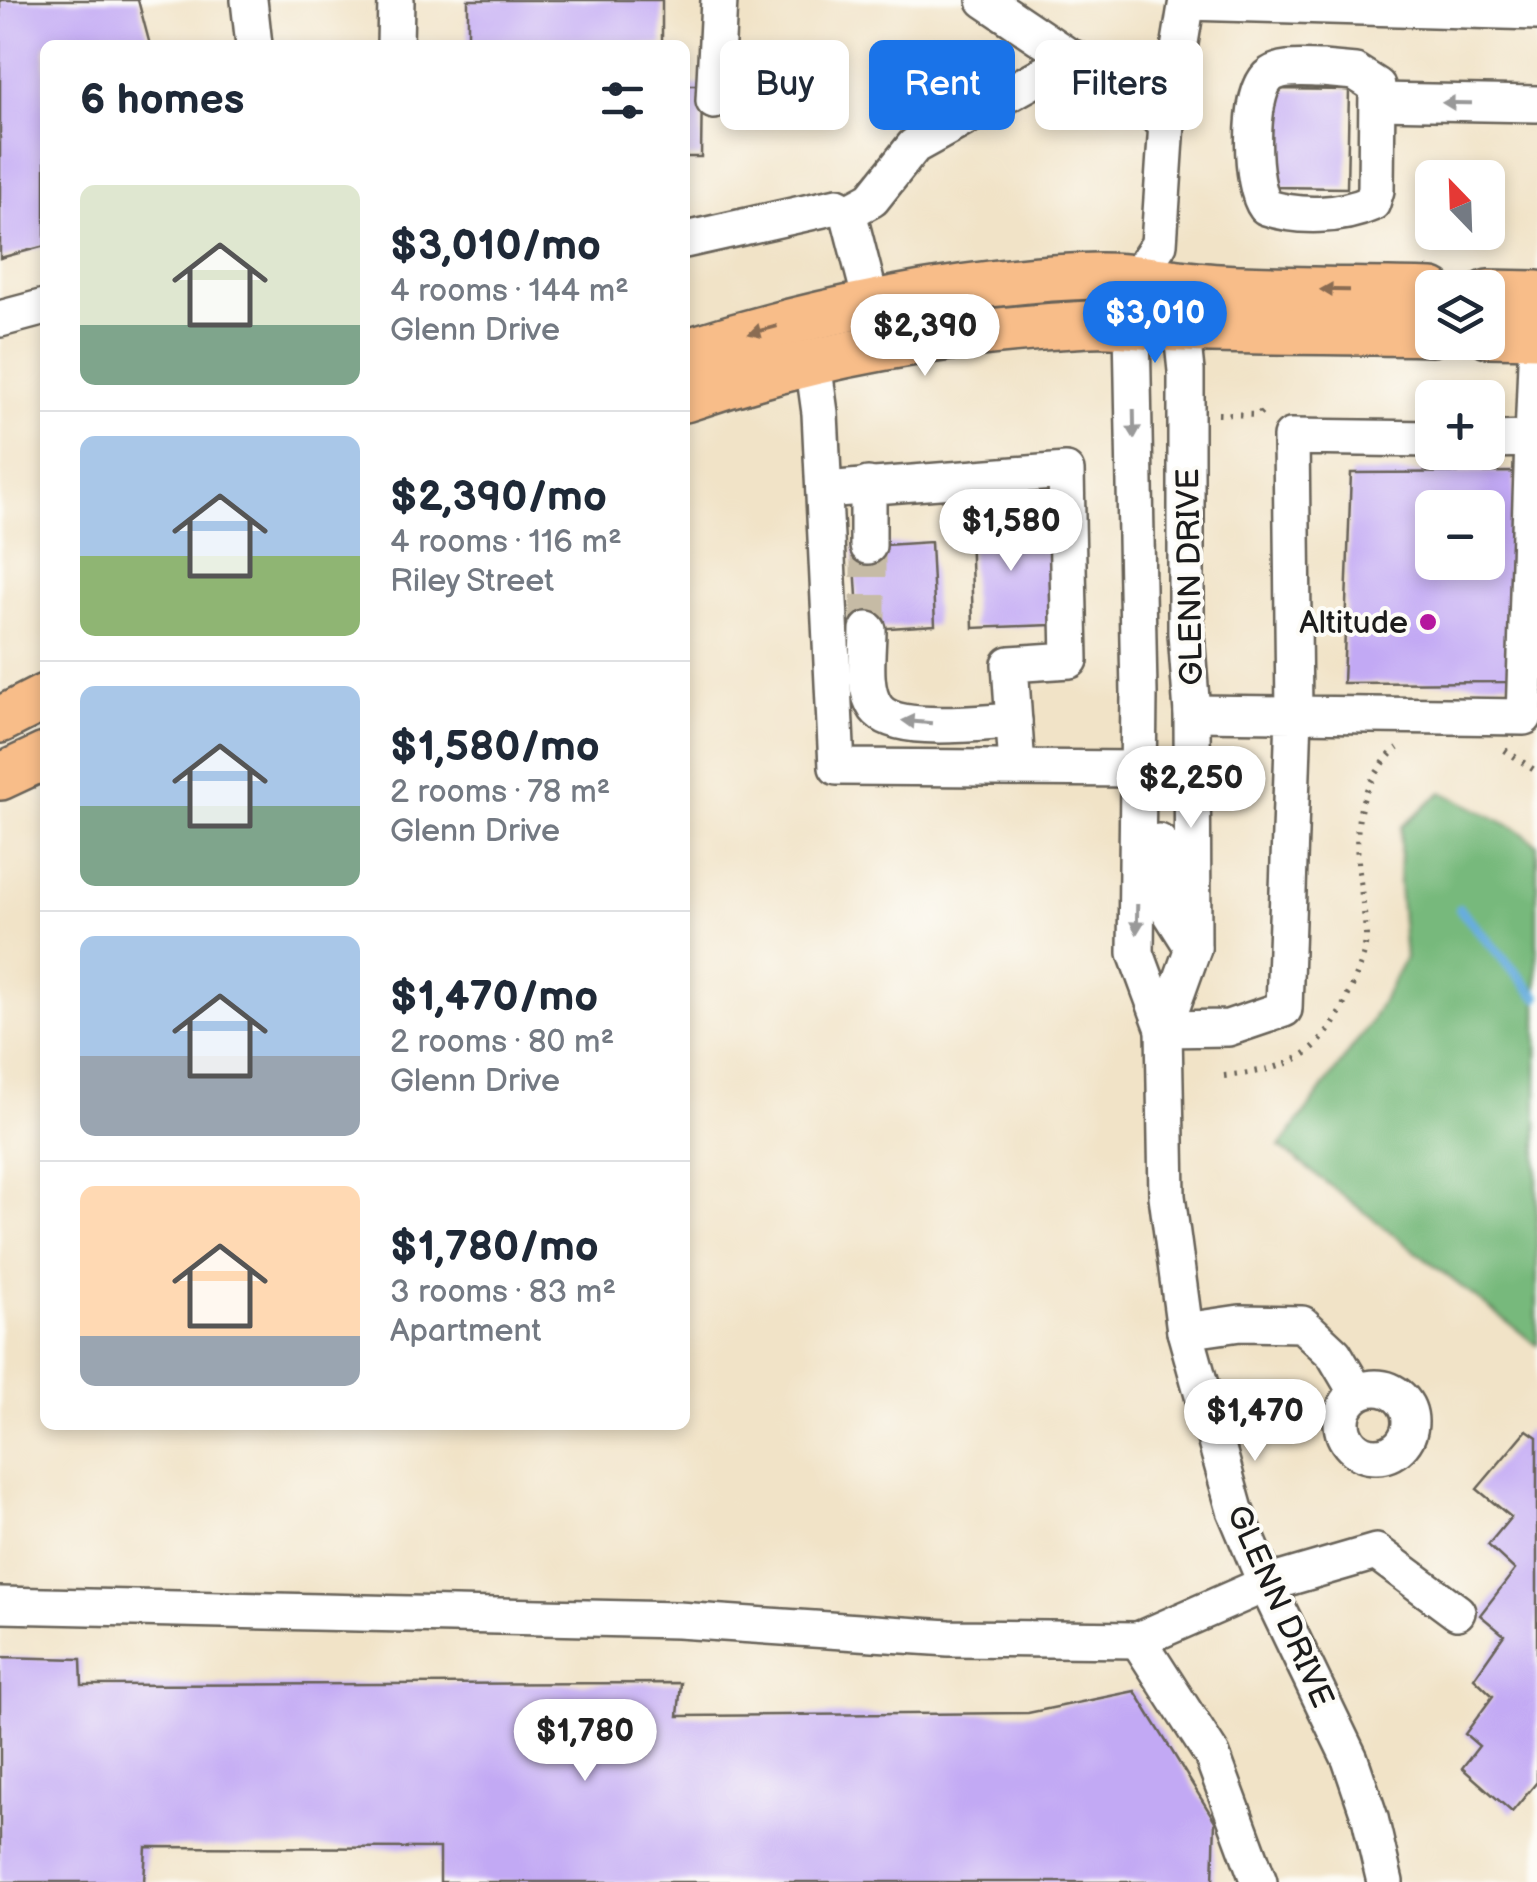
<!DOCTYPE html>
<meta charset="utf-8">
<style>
body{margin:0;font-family:"Balsamiq Sans",sans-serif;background:#f6f6f7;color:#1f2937;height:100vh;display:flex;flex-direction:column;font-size:38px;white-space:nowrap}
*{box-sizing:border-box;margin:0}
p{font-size:32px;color:#747a83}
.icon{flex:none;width:55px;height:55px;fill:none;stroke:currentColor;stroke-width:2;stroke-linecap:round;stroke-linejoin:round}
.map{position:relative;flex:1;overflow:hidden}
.panel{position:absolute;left:40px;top:40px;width:650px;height:1390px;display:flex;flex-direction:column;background:#fff;border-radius:15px;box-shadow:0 5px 15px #0003}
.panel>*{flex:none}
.banner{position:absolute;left:720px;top:40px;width:665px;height:90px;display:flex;gap:20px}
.needle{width:65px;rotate:337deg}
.buttons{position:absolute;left:1415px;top:160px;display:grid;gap:20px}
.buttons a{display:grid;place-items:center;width:90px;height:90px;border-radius:15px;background:#fff;box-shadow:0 5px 15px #0003;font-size:50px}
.price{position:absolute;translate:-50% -85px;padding:0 22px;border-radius:35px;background:#fff;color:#222;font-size:32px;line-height:65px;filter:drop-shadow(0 2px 5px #0008)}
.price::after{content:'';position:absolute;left:50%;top:60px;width:30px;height:22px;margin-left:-15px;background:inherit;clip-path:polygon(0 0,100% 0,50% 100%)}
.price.on{background:#1a73e8;color:#fff}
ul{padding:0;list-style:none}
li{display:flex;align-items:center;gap:30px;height:250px;padding:0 40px}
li+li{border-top:2px solid #e0e1e3}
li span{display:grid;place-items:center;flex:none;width:280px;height:200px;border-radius:15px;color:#555}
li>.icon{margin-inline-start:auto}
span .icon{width:120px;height:120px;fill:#fffc;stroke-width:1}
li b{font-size:42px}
h2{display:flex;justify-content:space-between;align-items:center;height:120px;padding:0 40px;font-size:42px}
.tag{padding:0 35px;border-radius:15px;background:#fff;box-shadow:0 5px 15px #0003;font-size:35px;line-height:90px}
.tag.on{background:#1a73e8;color:#fff}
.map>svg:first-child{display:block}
.forest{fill:#77b97c;stroke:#4a6a4c;stroke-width:2.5}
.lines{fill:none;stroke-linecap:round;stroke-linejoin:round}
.stream{stroke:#67adde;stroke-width:10}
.building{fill:#c2a9f4;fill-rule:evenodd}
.minor-tunnel{stroke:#c6bba5;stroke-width:35;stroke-dasharray:35 18;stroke-linecap:butt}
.minor-casing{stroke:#676258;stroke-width:40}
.major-casing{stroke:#676258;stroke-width:50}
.path{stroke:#676258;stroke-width:6;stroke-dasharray:2.5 8;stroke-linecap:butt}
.minor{stroke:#fff;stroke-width:35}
.major{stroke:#f8bd89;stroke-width:45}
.oneway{fill:#999}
.oneway2{fill:#8a6c52}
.poi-dot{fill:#b5179e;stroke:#fdfcf7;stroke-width:4}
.labels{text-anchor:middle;stroke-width:8;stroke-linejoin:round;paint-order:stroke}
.street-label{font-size:32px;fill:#1c1c1c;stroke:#fdfcf7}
.poi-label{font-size:32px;fill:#1c1c1c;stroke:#fdfcf7;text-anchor:end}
</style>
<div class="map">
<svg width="1537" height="1882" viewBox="0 0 1537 1882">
<rect width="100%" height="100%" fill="#fdfcf7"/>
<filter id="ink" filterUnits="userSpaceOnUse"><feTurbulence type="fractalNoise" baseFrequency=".01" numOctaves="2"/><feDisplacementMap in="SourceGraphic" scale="20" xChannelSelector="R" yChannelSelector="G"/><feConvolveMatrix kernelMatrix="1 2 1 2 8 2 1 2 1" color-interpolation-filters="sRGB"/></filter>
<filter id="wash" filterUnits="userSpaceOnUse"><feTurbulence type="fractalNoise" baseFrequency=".0048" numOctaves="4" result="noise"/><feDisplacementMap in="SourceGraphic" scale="40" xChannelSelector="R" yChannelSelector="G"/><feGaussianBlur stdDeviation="2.25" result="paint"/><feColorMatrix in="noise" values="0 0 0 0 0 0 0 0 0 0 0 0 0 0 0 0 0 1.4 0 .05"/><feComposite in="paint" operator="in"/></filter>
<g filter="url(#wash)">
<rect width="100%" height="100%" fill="#f1e3c7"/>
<path class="forest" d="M1442,792l75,37 20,15v501l-257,-198 89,-122 36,-67 -6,-74 2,-57z"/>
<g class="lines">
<path class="stream" d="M1460,909l77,88"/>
</g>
<g id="blocks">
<g class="building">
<path d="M0,0h138l12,45h-105v201l-45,12z"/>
<rect x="468" y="0" width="194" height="45"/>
<path d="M685,85h17l-1,72h-16z"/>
<path d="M1271,89l78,1 -2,98 -77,-1z"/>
<path d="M1515,472l-5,210 -167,1 8,-210zM1432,508h56v54h-56z"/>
<path d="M1049,521l3,104 -79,3 -3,-104z"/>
<path d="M931,542l4,83 -76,5 -5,-83z"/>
<path d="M1527,1430l10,7v345l-25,30 -50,-44 17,-22 -14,-12 28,-38 -19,-18 30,-43 -24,-20 35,-45 -27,-25 23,-28 -34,-28z"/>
<path d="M0,1657l81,2 1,26 599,-2 -3,33 350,-3 107,-22 80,130 -2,61h-773v-34l-294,-1 -2,35h-144z"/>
</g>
</g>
</g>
<g filter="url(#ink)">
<use href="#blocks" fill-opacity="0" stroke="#676258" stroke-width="2.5"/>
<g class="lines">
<path class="minor-tunnel" d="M868,630v-84"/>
<g class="minor-casing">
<g id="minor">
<path d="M249,0l5,45"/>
<path d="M985,0l182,123"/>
<path d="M1187,0l-20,123 -8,121 -23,35 -4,48 7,367 -3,259 28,76 3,167 18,135 50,179 31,74 84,175 20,59 15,64"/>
<path d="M1187,2l350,10"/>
<path d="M395,45l1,-45"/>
<path d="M1322,69l33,3 22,14 -1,104 -4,13c-31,14 -74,15 -106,4 -16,-21 -18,-110 2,-130 12,-12 38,-8 54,-8z"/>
<path d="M714,101l5,-101"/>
<path d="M1378,101l159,3"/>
<path d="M848,212l24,-13 42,-53 159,-88"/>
<path d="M848,212l24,93"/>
<path d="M685,240l152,-34 11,6"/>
<path d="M0,319l45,-12"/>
<path d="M813,362l7,51 17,354 302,2 15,8 1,4"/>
<path d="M1432,439l-141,-2 3,277 230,3 9,-278 -45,1"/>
<path d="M1533,439l4,-104"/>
<path d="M824,490l242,-19 4,189 -60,4 7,104"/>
<path d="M868,546v-61"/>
<path d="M868,630c0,23 -6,58 8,78 20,27 107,14 138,13"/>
<path d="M1159,842l3,57 31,49"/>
<path d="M1164,1029l29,-81 -1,-235 -6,-80v-262l-7,-66"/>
<path d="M1164,1029l64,-1 56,-19 10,-295 -102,-1"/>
<path d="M1185,1331l55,-8 62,1 32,30 23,39"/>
<circle cx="1376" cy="1422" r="34"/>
<path d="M0,1605l678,15 271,18 189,2 128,-56 110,-32 81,60"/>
<path d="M1138,1640l74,115 47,127"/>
</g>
</g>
<g class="major-casing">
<g id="major">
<path d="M1488,293l49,1"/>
<path d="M1488,334l49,1"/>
<path d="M685,352c125,-40 281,-73 412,-76 41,-1 81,9 122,11 71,4 142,3 213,5"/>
<path d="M685,399c130,-45 267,-68 404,-75 30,-2 61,4 91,5 84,3 169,2 252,4"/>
<path d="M0,720l45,-23"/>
<path d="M0,777l45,-21"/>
</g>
</g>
<g class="path">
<path d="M1218,414l40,1 6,-6"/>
<path d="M1505,750l32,22"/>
<path d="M1224,1076c67,-7 97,-18 125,-83 8,-17 17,-39 17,-58 -3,-56 -24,-115 12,-164 6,-9 11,-17 20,-23"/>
</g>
<use href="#minor" class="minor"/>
<use href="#major" class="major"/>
</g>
<defs><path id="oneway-solid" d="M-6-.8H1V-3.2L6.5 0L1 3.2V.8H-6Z" transform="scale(2.5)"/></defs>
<g class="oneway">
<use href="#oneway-solid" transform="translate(1457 103) rotate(-179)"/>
<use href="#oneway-solid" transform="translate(1134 424) rotate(89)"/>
<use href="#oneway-solid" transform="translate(917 722) rotate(-175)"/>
<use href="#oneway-solid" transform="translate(1137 919) rotate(91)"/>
</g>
<g class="oneway2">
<use href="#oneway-solid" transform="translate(1335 290) rotate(-179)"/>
<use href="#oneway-solid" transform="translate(763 330) rotate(165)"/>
</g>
</g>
<circle class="poi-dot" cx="1428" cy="622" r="10"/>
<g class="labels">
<g class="street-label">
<text transform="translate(1189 577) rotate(-91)" y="11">GLENN DRIVE</text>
<text transform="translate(1281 1606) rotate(66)" y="11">GLENN DRIVE</text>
</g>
<g class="poi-label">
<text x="1408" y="633">Altitude</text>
</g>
</g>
</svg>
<div class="buttons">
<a><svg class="needle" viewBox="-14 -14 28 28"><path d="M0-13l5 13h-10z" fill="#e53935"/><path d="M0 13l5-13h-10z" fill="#747a83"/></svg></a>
<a><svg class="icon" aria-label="layers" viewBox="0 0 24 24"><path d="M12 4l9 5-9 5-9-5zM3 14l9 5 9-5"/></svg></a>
<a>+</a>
<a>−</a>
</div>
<b class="price on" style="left:1155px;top:366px">$3,010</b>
<b class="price" style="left:925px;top:379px">$2,390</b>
<b class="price" style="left:1011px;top:574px">$1,580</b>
<b class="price" style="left:1191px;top:831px">$2,250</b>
<b class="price" style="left:1255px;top:1464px">$1,470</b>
<b class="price" style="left:585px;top:1784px">$1,780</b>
<div class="banner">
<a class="tag">Buy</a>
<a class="tag on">Rent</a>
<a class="tag">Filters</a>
</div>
<section class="panel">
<h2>6 homes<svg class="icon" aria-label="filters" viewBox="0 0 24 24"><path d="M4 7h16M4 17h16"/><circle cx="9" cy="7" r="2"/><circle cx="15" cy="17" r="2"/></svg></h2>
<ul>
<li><span style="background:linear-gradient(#dfe7d0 70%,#7fa58c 0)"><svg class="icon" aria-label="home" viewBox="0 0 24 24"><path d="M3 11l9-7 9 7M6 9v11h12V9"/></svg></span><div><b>$3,010/mo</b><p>4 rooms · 144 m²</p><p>Glenn Drive</p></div></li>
<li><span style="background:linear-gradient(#a9c7e8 60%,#8fb573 0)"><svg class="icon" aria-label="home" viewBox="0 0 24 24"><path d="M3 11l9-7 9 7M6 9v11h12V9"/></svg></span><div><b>$2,390/mo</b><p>4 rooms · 116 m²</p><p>Riley Street</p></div></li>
<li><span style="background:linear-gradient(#a9c7e8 60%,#7fa58c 0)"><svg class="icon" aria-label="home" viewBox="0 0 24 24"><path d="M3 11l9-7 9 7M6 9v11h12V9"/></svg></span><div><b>$1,580/mo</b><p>2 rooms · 78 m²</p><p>Glenn Drive</p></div></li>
<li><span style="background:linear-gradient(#a9c7e8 60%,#9aa5b1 0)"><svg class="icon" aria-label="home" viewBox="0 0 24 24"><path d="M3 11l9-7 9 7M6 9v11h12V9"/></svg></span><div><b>$1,470/mo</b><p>2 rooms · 80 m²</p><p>Glenn Drive</p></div></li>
<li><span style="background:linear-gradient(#ffd9b3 75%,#9aa5b1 0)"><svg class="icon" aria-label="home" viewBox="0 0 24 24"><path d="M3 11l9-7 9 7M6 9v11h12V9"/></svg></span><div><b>$1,780/mo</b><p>3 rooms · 83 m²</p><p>Apartment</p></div></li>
</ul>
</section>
</div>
